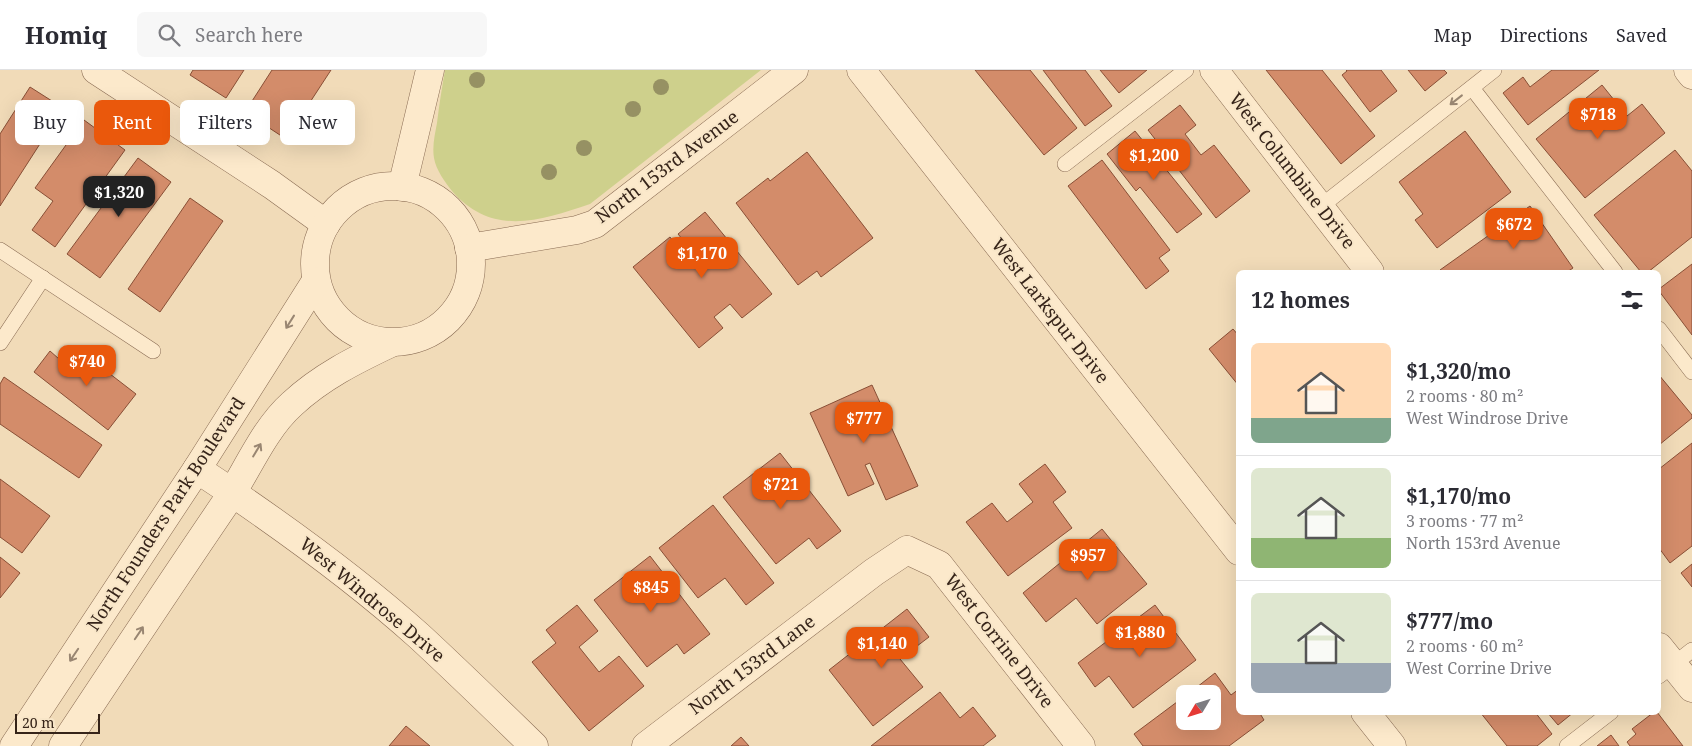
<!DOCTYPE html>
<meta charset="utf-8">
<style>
body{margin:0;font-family:"Noto Serif",serif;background:#f7f7f7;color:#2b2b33;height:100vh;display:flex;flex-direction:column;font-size:19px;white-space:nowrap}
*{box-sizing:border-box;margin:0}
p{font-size:16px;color:#7c7c81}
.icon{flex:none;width:28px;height:28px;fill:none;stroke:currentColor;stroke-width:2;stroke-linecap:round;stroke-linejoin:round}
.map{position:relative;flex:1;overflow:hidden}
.sheet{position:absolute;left:1236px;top:200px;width:425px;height:445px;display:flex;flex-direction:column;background:#fff;border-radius:8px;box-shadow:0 5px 20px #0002}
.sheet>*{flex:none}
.hud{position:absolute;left:15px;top:30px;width:475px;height:45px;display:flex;gap:10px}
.needle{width:32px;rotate:232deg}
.controls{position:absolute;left:1176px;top:615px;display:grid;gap:10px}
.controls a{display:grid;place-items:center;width:45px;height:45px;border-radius:8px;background:#fff;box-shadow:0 5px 20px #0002;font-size:25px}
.scale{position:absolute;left:15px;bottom:12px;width:85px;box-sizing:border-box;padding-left:5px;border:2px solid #362419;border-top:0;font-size:14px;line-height:18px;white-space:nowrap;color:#362419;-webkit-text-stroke:4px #f8e6c8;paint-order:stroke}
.price{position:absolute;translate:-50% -42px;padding:0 11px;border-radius:10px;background:#ea580c;color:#fff;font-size:16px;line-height:32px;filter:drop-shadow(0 1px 2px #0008)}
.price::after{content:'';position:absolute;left:50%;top:30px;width:15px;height:11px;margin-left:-8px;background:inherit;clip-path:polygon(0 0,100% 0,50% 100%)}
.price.current{background:#222;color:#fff}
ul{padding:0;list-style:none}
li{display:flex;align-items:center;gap:15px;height:125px;padding:0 15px}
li+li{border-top:1px solid #e1e1e2}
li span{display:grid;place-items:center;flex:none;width:140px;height:100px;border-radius:8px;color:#555}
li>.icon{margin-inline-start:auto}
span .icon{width:60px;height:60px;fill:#fffc;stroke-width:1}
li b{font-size:21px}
h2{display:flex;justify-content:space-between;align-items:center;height:60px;padding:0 15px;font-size:21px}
.pill{padding:0 18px;border-radius:8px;background:#fff;box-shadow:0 5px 20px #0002;font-size:18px;line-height:45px}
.pill.current{background:#ea580c;color:#fff}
header{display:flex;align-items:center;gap:30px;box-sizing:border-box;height:70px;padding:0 25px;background:#fff;border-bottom:1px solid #e1e1e2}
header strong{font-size:24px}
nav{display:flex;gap:28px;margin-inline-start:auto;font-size:18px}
.search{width:350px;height:45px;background:#f7f7f7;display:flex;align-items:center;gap:12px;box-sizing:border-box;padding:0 18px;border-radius:8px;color:#7c7c81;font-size:19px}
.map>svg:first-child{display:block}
.green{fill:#ced08c}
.building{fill:#d38c6a;stroke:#894f36}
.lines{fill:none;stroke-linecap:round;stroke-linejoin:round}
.service-casing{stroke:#886a52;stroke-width:16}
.minor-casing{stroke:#886a52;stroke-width:29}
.service{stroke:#fce9cb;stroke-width:15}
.minor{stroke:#fce9cb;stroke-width:28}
.tree{fill:#969163}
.oneway{stroke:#998672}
.labels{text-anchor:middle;stroke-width:4;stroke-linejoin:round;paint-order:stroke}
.street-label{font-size:18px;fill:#362419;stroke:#f8e6c8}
</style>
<header>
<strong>Homiq</strong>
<div class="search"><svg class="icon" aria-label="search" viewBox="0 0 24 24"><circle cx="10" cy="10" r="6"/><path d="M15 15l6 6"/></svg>Search here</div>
<nav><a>Map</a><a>Directions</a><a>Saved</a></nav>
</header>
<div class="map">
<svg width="1692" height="676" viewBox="0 0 1692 676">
<rect width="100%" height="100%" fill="#f1dbb8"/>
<path class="green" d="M445,0h316l-171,134c-50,17 -98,33 -138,-13 -7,-9 -16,-21 -18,-33 -2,-12 1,-24 3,-35 2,-18 5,-35 8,-53z"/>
<g class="building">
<path d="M193,0h51l-18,28 -36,-23z"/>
<path d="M272,0h59l-45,69 -41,-27z"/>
<path d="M975,0h55l47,58 -33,27z"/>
<path d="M1043,0h42l27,36 -27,20z"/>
<path d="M1100,0h47l-28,23z"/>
<path d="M1266,0h56l53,66 -34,28z"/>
<path d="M1346,0h35l16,21 -27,21 -28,-37 5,-4z"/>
<path d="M1408,0h36l3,3 -22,18z"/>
<path d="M1552,0h47l-71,55 -25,-32 20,-16 7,10z"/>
<path d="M1602,15l25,31 15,-12 23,29 -80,65 -49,-59z"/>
<path d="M30,17l33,21 -63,98v-72z"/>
<path d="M1180,35l16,20 -11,9 16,21 13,-10 36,46 -34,27 -68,-88z"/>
<path d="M84,50l41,30 -70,97 -23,-17 21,-29 -18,-13z"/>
<path d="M1135,61l67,83 -25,19 -37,-46 -4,4 -29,-37z"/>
<path d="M1465,61l46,61 -74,56 -22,-28 8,-6 -24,-32z"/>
<path d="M1675,80l17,21v66l-44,35h-7l-47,-57z"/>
<path d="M807,82l66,86 -52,39 -4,-6 -19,14 -62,-82 32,-25 2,3z"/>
<path d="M138,88l33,24 -71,96 -33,-24z"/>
<path d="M1102,90l68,90 -11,8 10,13 -23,18 -78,-103z"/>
<path d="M190,128l33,23 -63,91 -32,-23z"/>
<path d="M1530,136l43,62 -6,4h-125l-2,-2z"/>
<path d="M705,142l67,82 -30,24 -12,-14 -16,13 9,11 -24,20 -66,-81 37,-30 11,14 6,-6 -9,-11z"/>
<path d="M1692,194v71l-33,-44v-2z"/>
<path d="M1233,259l6,7v50l-30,-37z"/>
<path d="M79,280l57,44 -28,36 -74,-58 16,-21 17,15z"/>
<path d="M1659,305l33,40v3l-33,27z"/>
<path d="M4,307l98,68 -23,33 -79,-54v-40z"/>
<path d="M872,315l46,101 -32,14 -16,-37 -5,2 9,19 -26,12 -38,-83z"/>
<path d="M1692,373v103l-22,17 -11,-15v-79z"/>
<path d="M780,383l61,78 -24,18 -8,-11 -33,26 -53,-67z"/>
<path d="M1045,394l21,28 -13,10 19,26 -64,48 -42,-54 26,-19 15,19 26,-20 -14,-18z"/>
<path d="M0,409l50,37 -28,37 -22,-16z"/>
<path d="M713,435l61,78 -28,22 -21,-27 -27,20 -39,-50z"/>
<path d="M1102,459l45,55 -50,40 -21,-26 -30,24 -23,-29z"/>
<path d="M650,486l60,78 -26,20 -7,-10 -30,23 -53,-67z"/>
<path d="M0,487l20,16 -20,25z"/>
<path d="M1692,494v23l-11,-14z"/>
<path d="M577,535l21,26 -19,16 20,25 20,-16 25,30 -55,45 -57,-69 24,-19 -10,-13z"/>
<path d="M1155,535l41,55 -63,48 -24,-32 -14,11 -17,-24z"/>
<path d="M907,539l22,28 -29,22 23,28 -50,39 -44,-56z"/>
<path d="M1215,603l16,22 8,-6v23h20l5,8 -35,26h-86l-9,-12 51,-38v25h27v-27h-24z"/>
<path d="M940,622l20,26 13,-11 23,29 -13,10h-112z"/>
<path d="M1480,642h55l17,22 -15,12h-30z"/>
<path d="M1547,642h27l-16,13z"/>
<path d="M1654,642h3l26,34h-53l-3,-4 9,-8 -4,-5z"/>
<path d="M406,656l24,20h-41z"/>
<path d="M1611,665l8,11h-22z"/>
<path d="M741,667l8,9h-18z"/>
</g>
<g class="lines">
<g class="service-casing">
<g id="service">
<path d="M1472,18l143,184"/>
<path d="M1065,94l121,-94"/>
<path d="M1320,137l174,-137"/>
<path d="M0,180l153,101"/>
<path d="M1659,259l33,43"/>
<path d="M0,273l43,-65"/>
<path d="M1659,606l33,-26"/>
<path d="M1567,676l44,-34"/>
</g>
</g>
<g class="minor-casing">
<g id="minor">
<path d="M96,0l176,115 54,39"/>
<path d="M861,0l378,481"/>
<path d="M1214,0l156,202"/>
<path d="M1688,0l4,5"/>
<circle cx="393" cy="194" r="78"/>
<path d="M402,117l28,-117"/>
<path d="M469,178l108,-18 18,-6 199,-154"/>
<path d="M197,399c77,51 153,105 222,167 39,36 77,73 115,110"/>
<path d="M1659,577l33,41"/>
<path d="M1365,642l27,34"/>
<path d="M14,676l183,-277 119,-188"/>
<path d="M63,676c55,-83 110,-166 166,-248 19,-30 36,-70 63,-94 29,-27 63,-44 99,-61"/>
<path d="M646,676l228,-174 33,-22 32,15 142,181"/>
</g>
</g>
<use href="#service" class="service"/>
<use href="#minor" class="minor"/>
</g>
<g class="tree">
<circle cx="477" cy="10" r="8"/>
<circle cx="661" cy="17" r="8"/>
<circle cx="633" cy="39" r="8"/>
<circle cx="584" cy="78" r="8"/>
<circle cx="549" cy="102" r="8"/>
</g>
<defs><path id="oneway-shaft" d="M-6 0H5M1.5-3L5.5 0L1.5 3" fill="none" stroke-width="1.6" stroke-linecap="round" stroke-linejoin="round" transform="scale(1.25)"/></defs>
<g class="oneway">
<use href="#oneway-shaft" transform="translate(1456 30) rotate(142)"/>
<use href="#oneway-shaft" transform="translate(290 252) rotate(122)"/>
<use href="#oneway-shaft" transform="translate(257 380) rotate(-59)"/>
<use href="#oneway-shaft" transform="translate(139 563) rotate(-56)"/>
<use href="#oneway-shaft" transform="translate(74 585) rotate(124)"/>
</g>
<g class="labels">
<g class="street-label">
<text transform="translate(667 97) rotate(-37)" y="6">North 153rd Avenue</text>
<text transform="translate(1292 101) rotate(52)" y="6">West Columbine Drive</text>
<text transform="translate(1050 241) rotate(52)" y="6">West Larkspur Drive</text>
<text transform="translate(166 444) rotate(-57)" y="6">North Founders Park Boulevard</text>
<text transform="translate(372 530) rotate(40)" y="6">West Windrose Drive</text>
<text transform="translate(999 571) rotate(52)" y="6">West Corrine Drive</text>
<text transform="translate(752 595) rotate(-37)" y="6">North 153rd Lane</text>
</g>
</g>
</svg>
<div class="controls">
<a><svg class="needle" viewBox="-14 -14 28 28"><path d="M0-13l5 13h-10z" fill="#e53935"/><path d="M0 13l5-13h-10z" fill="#7c7c81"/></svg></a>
</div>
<div class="scale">20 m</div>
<b class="price" style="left:1598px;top:70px">$718</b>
<b class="price" style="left:1154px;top:111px">$1,200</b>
<b class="price current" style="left:119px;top:148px">$1,320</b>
<b class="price" style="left:1514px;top:180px">$672</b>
<b class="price" style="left:702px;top:209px">$1,170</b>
<b class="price" style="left:87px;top:317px">$740</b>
<b class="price" style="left:864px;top:374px">$777</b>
<b class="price" style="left:781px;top:440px">$721</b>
<b class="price" style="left:1088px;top:511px">$957</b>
<b class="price" style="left:651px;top:543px">$845</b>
<b class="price" style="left:1140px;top:588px">$1,880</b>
<b class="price" style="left:882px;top:599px">$1,140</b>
<div class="hud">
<a class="pill">Buy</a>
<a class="pill current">Rent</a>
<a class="pill">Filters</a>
<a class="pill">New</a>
</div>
<section class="sheet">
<h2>12 homes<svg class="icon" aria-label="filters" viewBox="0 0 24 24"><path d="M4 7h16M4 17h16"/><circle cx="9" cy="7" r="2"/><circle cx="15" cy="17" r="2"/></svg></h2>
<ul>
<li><span style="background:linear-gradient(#ffd9b3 75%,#7fa58c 0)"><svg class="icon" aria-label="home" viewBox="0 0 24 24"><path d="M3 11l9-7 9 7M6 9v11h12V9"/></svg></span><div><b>$1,320/mo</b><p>2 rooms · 80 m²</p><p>West Windrose Drive</p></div></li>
<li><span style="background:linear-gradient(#dfe7d0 70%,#8fb573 0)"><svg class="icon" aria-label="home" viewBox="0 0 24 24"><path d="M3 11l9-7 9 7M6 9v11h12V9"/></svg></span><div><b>$1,170/mo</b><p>3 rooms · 77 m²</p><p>North 153rd Avenue</p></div></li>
<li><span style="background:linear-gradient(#dfe7d0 70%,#9aa5b1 0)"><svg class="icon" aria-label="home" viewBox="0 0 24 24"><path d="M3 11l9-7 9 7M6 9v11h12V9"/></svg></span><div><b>$777/mo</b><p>2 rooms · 60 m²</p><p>West Corrine Drive</p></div></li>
</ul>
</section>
</div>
